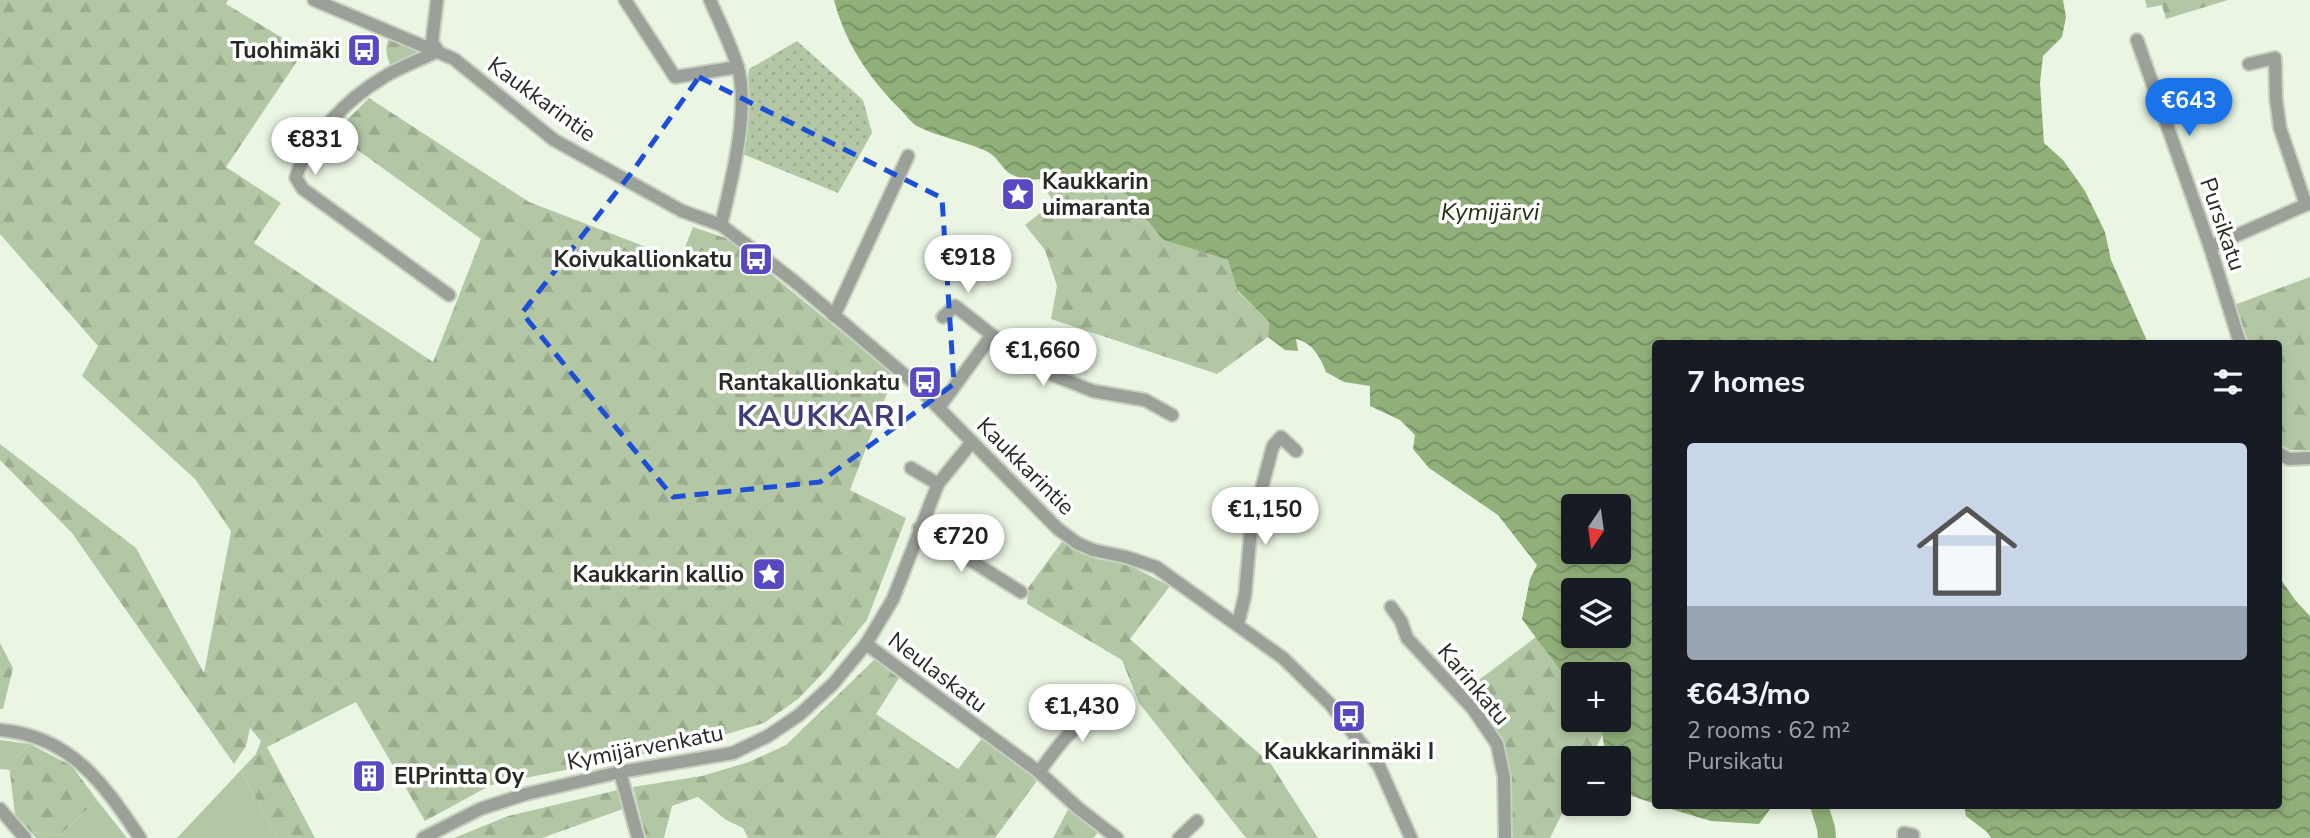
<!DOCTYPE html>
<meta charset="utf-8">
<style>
body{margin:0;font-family:"Nunito Sans",sans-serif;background:#20242c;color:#f1f3f6;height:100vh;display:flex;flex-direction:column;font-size:26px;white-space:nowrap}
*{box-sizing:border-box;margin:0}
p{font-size:23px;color:#9ea1a6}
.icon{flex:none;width:38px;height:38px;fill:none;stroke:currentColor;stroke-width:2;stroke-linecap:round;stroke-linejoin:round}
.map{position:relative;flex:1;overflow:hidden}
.side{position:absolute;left:1652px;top:340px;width:630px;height:469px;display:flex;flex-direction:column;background:#171b24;border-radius:7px;box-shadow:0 4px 10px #0003}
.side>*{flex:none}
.needle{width:46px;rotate:193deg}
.buttons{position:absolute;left:1561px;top:494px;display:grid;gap:14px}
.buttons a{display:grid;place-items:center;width:70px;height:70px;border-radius:7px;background:#171b24;box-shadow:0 4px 10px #0003;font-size:35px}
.price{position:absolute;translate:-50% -60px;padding:0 16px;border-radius:24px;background:#fff;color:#222;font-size:23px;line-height:46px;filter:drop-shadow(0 2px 4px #0008)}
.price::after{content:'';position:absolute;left:50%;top:42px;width:21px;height:16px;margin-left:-10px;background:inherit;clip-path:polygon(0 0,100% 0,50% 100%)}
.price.active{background:#1a73e8;color:#fff}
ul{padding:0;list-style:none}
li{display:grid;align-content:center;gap:14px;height:371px;padding:0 35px}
li span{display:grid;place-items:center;height:217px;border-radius:7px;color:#555}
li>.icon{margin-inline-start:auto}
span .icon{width:126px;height:126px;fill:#fffc;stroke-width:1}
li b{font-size:30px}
h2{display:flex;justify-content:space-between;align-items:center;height:84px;padding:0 35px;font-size:30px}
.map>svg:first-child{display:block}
.grass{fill:#b3c7a5}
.forest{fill:url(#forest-firs)}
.park{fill:url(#park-dots)}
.water{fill:url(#water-waves);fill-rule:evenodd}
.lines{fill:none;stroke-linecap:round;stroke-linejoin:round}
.river{stroke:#90af79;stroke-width:18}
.minor-casing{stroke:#c7d1c1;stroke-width:16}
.minor{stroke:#9ba098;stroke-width:12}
.marked{fill:none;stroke:#1d4ed8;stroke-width:5;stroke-dasharray:14 9;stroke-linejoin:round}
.labels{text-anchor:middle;stroke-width:7;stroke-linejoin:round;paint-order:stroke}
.poi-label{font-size:23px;font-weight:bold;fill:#272b24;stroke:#fff;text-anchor:end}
.street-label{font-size:23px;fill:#272b24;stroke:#fff}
.water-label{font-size:24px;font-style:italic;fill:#1f330b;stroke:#fff}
.district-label{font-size:30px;font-weight:bold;letter-spacing:2px;fill:#3f3c79;stroke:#fff}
</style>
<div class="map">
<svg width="2310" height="838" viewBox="0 0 2310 838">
<defs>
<pattern id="forest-firs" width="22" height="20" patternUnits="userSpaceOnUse" patternTransform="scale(1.75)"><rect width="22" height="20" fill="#b3c7a5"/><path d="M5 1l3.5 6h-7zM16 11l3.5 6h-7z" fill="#9aab8e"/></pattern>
<pattern id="park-dots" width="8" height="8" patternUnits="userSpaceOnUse" patternTransform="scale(1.75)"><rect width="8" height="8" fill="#b3c7a5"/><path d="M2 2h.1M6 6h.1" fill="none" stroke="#9aab8e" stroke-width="1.8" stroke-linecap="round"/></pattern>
<pattern id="water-waves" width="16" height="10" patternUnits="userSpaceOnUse" patternTransform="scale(1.75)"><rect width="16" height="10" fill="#90af79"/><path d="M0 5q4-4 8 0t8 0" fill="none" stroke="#768f63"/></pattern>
</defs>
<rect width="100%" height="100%" fill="#eaf6e3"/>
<g class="grass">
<path d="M0,740l30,4 -21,21 1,5 -10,-1z"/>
<path d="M241,770l36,68h-100z"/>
<path d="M97,800l30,38h-91l-5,-6 29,3z"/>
</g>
<g class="forest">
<path d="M0,0h228l-2,4 78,47 -78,116 55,36 -27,40 179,119 48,-123 -147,-106 35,-35 160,104 151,58 13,-33 35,12 166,136 -44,115 56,28 -39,102 -43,52 -26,27 -34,24 -71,21 -202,41 -66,36 -69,-119 -89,45 48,91h-38l-36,-68 15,-16 5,-13 -11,-13 -4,18 -12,18 -162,-231 -72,-73v-16l136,104 68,125 27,-142 -36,-52 -113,-103 16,-30 -98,-112z"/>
<path d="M2145,0h83l-62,19 -4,-14 -15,3z"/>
<path d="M391,36l36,17 -36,15c-4,-11 -8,-22 0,-32z"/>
<path d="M1077,173l50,22 36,45 65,20 9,31 32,31 -1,15 -51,37 -166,-55 6,-33 -12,-36 -20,-25 29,-23 -15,-21c13,-4 26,-3 38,-8z"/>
<path d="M2310,277v173h-20l-11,-6 -1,-101h-29l-15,-38z"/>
<path d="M1064,539l32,20 31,5 43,22 -40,53 141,125 47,74h-72l-107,-135 -17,-43 -95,-56 1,-16z"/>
<path d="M1536,637l37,50v32h27l3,15 -12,24h-18v34l-23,46h-38l-9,-98 -36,-51z"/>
<path d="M0,643l13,25 -10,41h-3z"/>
<path d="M875,659l26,16 -25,39 82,55 26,-33 55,42 -44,60h-247l-5,-10 -17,-8 -28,-23 -26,9 -8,32h-18l-13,-51 69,-11 47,-14 37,-17z"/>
<path d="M30,744l42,22 25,34 -37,35 -29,-3 -16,-17 -6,-50z"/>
<path d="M618,790l5,19 -81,29h-88l54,-22z"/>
<path d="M1070,806l29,24 -5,8h-41z"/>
</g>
<path class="park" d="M797,41l66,59 9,33 -34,60 -98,-40 9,-84z"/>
<g class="water">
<path d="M834,0h1229l3,17 -4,20 -19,19 -3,27 4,60 19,17 22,31 20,41 6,28 37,83h-492l-1,461 -23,-8 -13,-14v-24h-13l-6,-39h19v-45h-46v13l-51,-68 8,-40 7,-14 -39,-50 -69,-47 -16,-19 2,-14 -15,-15 -30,-14v-20l-26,-4 -18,-10c-5,-14 -14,-30 -30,-33l2,12 -13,-1 -17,-13 1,-15 -32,-32 -9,-30 -65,-20 -36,-45 -50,-22c-16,6 -52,11 -68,0 -8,-6 -12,-17 -23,-22 -19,-9 -54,-16 -71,-26 -5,-4 -10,-11 -15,-16 -31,-31 -55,-66 -66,-109zM1573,506h46v45h-46zM1573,590h46v45h-46z"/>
<path d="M2279,577l17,24 14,15v222h-319l-4,-6 -21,-16 -2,-11h314z"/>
<path d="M1657,805h116l-14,19 -48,-3z"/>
</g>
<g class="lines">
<path class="river" d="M1819,805l7,23 1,10"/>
<g class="minor-casing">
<g id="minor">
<path d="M314,0l140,59 100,81 128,71 39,14 73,56 119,101 145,147 19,14 16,7 33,7 30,10 127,91 47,46 49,62 32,72"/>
<path d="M437,0l-5,42 6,9"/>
<path d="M625,0l50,77 63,-10"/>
<path d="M710,0c9,21 20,43 27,65 14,41 -6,118 -16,160"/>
<path d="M2137,40l73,207 30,96"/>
<path d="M438,51c-18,9 -38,16 -54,26 -34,20 -79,63 -88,101l7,11 146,106"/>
<path d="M2249,64l26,-6 1,41 4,29 26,77"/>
<path d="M2210,247l100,-44"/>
<path d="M834,316l74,-160"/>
<path d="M943,317l12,-11 37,29"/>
<path d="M940,406l52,-71 63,41 38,15 52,9 27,15"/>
<path d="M2278,453l11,6 21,-1"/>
<path d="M911,468l27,16"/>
<path d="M919,528l102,64"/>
<path d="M1391,607l10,14 6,17 66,71 24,35 7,33 1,61"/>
<path d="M1238,624l7,-29 6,-67 22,-82 8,-9 15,14"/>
<path d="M866,644l173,128 39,36 39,30"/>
<path d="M0,730c71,6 104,54 140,108"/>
<path d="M620,772l18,66"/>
<path d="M1039,772c28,-38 34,-49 81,-65"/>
<path d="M0,809l25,29"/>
<path d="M423,838l57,-29 46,-15 94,-22 113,-19 35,-17 31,-21 34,-31 33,-40 27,-45 45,-115 34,-42"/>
<path d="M1179,838l18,-17"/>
<path d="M1904,838v-5l9,2"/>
</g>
</g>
<use href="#minor" class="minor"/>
</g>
<path class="marked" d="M699,77l243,121 12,186 -134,98 -147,15 -151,-184 110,-141z"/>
<defs>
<g id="bus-square" transform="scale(1.75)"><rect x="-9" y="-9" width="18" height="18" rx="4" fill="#5749c1" stroke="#fff"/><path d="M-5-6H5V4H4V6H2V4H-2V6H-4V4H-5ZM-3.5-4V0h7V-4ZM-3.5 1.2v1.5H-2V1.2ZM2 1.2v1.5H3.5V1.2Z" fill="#fff"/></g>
<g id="sight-square" transform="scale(1.75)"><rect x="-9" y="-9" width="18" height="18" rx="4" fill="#5749c1" stroke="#fff"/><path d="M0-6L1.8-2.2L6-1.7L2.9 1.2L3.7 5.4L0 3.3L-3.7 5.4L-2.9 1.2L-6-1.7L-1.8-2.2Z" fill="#fff"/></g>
<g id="building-square" transform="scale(1.75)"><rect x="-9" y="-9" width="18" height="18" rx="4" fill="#5749c1" stroke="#fff"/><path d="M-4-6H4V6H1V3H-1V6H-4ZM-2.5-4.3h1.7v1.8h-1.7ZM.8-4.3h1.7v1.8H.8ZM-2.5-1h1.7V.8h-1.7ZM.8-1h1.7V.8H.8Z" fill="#fff"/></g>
</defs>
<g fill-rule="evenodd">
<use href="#bus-square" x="364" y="50"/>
<use href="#sight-square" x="1018" y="194"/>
<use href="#bus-square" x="756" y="259"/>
<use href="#bus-square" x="925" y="382"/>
<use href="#sight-square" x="769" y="574"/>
<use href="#bus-square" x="1349" y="716"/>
<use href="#building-square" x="369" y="776"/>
</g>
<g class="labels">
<g class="poi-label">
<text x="340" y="58">Tuohimäki</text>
<text x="1042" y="189" text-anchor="start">Kaukkarin<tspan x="1042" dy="26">uimaranta</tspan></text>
<text x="732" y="267">Koivukallionkatu</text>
<text x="900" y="390">Rantakallionkatu</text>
<text x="744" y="582">Kaukkarin kallio</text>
<text x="1349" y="759" text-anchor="middle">Kaukkarinmäki I</text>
<text x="394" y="784" text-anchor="start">ElPrintta Oy</text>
</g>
<g class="street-label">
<text transform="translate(542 99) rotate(36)" y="8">Kaukkarintie</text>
<text transform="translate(2223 224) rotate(71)" y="8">Pursikatu</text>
<text transform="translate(1026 466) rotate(45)" y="8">Kaukkarintie</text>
<text transform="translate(938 672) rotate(37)" y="8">Neulaskatu</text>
<text transform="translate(1474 684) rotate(50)" y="8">Karinkatu</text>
<text transform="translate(645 747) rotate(-11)" y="8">Kymijärvenkatu</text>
</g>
<g class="water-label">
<text x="1490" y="220">Kymijärvi</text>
</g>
<g class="district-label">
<text x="822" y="426">KAUKKARI</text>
</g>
</g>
</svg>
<div class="buttons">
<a><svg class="needle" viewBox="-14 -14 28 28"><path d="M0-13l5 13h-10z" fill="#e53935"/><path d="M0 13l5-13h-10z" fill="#9ea1a6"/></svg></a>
<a><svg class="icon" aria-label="layers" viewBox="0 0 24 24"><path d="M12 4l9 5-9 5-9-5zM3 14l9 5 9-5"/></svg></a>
<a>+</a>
<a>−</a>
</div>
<b class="price active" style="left:2189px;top:138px">€643</b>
<b class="price" style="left:315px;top:177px">€831</b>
<b class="price" style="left:968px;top:295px">€918</b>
<b class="price" style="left:1043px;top:388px">€1,660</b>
<b class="price" style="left:1265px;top:547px">€1,150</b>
<b class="price" style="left:961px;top:574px">€720</b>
<b class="price" style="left:1082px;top:744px">€1,430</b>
<section class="side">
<h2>7 homes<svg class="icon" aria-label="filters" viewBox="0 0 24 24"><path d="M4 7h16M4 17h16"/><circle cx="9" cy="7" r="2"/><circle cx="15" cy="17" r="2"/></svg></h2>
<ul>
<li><span style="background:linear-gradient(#c9d6e8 75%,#9aa5b1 0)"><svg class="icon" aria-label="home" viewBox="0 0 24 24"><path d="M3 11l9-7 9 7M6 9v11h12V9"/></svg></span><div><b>€643/mo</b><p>2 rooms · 62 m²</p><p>Pursikatu</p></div></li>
</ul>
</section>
</div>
